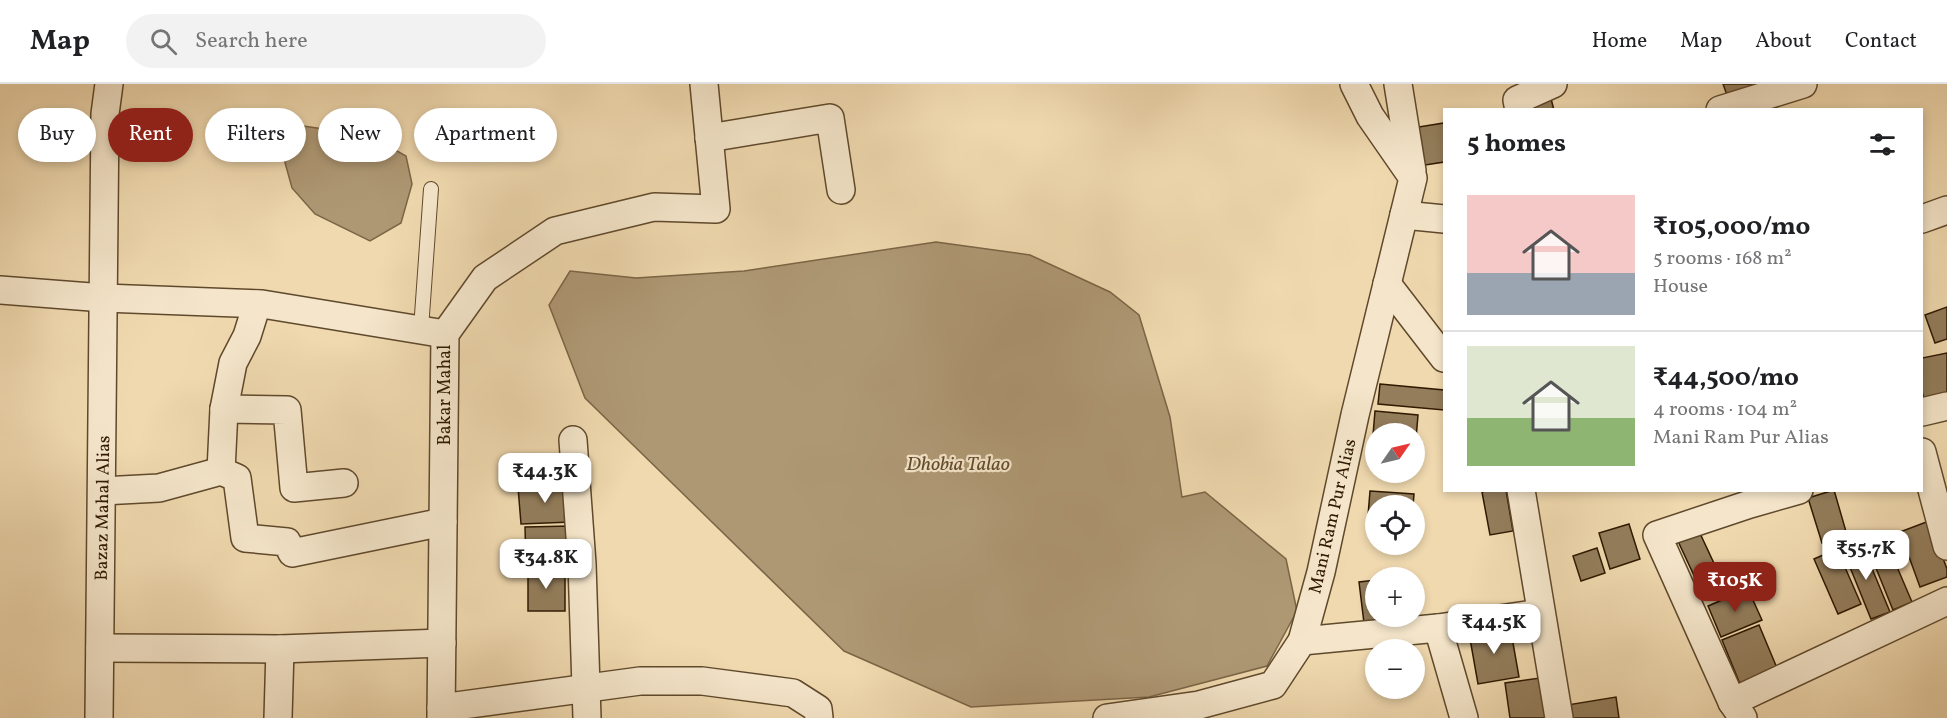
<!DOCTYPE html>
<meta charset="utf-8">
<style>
body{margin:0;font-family:Vollkorn,serif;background:#f2f2f2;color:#202124;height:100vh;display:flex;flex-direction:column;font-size:22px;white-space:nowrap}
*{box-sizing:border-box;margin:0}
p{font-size:20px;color:#757577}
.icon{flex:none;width:33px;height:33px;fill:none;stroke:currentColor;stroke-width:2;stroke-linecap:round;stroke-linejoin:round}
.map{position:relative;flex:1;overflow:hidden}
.details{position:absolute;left:1443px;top:24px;width:480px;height:384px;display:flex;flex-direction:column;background:#fff;border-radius:0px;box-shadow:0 3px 9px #0003}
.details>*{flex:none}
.top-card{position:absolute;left:18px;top:24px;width:570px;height:54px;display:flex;gap:12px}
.needle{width:39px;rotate:56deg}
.buttons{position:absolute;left:1365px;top:339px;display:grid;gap:12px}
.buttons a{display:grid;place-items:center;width:60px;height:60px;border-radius:50%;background:#fff;box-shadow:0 3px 9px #0003;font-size:30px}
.price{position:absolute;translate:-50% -51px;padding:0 14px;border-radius:12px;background:#fff;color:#222;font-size:20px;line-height:39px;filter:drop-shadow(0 2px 3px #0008)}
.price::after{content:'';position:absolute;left:50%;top:36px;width:18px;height:14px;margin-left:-9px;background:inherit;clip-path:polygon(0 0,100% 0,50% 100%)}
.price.current{background:#8f2418;color:#fff}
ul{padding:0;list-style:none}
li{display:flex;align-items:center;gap:18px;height:150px;padding:0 24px}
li+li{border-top:2px solid #e0e0e0}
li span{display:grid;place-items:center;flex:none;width:168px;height:120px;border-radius:0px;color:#555}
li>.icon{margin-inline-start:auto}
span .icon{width:72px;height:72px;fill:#fffc;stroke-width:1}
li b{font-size:26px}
h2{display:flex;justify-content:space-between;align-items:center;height:72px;padding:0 24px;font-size:26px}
.chip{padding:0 21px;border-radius:27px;background:#fff;box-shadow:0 3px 9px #0003;font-size:21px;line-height:54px}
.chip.current{background:#8f2418;color:#fff}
header{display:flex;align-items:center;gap:36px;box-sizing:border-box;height:84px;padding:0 30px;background:#fff;border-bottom:2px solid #e0e0e0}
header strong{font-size:28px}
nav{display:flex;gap:33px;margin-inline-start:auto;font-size:21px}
.search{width:420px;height:54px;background:#f2f2f2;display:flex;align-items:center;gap:15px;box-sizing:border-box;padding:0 21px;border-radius:33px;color:#757577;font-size:22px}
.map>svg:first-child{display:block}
.water{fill:#ae9874;stroke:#7b6546;stroke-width:1.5}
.building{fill:#937d5b;stroke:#2f1900;stroke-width:1.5}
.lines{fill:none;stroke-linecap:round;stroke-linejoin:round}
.lane-casing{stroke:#5f492c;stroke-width:16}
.street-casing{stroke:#5f492c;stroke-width:30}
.lane{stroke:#f5e6cb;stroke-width:14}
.street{stroke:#f5e6cb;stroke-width:27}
.labels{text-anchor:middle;stroke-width:4.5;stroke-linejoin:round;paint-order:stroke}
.street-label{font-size:18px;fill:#2f1900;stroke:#f5e6cb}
.water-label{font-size:20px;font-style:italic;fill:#624c2e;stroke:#f5e6cb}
</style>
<header>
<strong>Map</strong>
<div class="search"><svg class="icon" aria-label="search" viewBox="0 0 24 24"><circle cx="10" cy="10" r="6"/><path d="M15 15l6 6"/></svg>Search here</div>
<nav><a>Home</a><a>Map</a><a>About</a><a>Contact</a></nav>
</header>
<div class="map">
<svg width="1947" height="634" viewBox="0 0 1947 634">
<rect width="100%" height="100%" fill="#f0d9af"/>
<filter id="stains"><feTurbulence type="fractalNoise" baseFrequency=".00333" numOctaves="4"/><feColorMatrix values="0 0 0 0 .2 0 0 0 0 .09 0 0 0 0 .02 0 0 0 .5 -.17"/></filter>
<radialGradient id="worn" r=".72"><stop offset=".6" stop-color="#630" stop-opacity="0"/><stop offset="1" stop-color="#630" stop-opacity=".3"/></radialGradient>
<g class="water">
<path d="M290,40l80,12 36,20 6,28 -11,39 -31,18 -55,-27 -23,-26 -11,-40z"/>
<path d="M936,158l94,13 80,37 29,23 31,102 12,80 23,-5 81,67 11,52 -30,55 -118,31 -178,10 -127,-56 -259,-253 -36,-93 21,-34 66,7 108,-7z"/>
</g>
<g class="building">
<path d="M1723,0h41l-37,11z"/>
<path d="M1550,11l4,15h-30z"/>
<path d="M1444,39v39l-25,4 -7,-38z"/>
<path d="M1947,223v32l-12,4 -10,-28z"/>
<path d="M1947,269v48l-22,4 -3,-14v-33z"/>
<path d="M1380,300l64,6v20l-66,-6z"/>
<path d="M1375,327l43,4 -2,24h-2v-5h-38v2l-3,-1z"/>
<path d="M569,400l2,38 -50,2 -3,-37z"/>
<path d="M1488,406h18l7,41 -23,4 -8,-43z"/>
<path d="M1834,406l13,45 -25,8 -14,-45z"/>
<path d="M1370,407l44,3 -1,12h-37v11l-8,-1z"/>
<path d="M1929,437l18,48v8l-27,10 -20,-55z"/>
<path d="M1629,440l11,35 -30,10 -11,-36z"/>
<path d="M570,442l1,37 -45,2 -1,-38z"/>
<path d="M1698,445l27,58 -21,10 -27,-58z"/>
<path d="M1883,450l29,68 -19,8 -28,-69z"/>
<path d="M1861,458l29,70 -19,7 -28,-69z"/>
<path d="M1597,464l8,25 -24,8 -8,-25z"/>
<path d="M1837,465l24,55 -23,10 -24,-55z"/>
<rect x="528" y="485" width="37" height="42"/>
<path d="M1376,496v36h38v-16l3,17 -53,6 -5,-41z"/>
<path d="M1748,505l14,31 -41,17 -13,-31z"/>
<path d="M1759,541l18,43 -37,16 -18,-44z"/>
<path d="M1510,542l9,51 -41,7 -9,-51z"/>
<path d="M1540,594l6,40h-36l-5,-35z"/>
<path d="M1616,613l3,21h-50l-2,-13z"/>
</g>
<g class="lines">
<g class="lane-casing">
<path id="lane" d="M421,245l10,-140"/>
</g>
<g class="street-casing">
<g id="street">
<path d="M1398,0l14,87"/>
<path d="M1519,26l-2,-10 36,-16"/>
<path d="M1720,26l83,-26"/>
<path d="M709,54l121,-20 11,72"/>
<path d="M1404,131l40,4"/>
<path d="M1922,135l25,-9"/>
<path d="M1387,200l57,74"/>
<path d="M0,206l104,8 158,6 183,30"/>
<path d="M257,220l-10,32 -14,27 -9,46 -3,62 16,7 8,60 42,4 5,11 151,-31"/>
<path d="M224,325l63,1 7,78 50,-5"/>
<path d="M1922,328l25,-6"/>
<path d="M573,356l9,124 5,154"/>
<path d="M1922,368l25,94"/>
<path d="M1521,406l38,228"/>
<path d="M102,407l57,-3 62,-17"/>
<path d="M1438,544l26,90"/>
<path d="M1302,557l136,-13 103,-15"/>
<path d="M100,564l180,1 162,-6"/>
<path d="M1732,618l215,-101"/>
<path d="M441,624l199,-27h62l91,12 25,16 1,9"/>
<path d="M99,634l6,-604 4,-30"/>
<path d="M278,634l2,-69"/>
<path d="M441,634l4,-384 40,-56 70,-47 99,-24 62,2 -12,-125"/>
<path d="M1107,634l92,-13 74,-20 29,-44 19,-69 34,-157 58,-237 -43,-62 -16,-32"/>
<path d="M1743,634l-11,-16 -75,-167 93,-31 49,-14"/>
</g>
</g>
<use href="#lane" class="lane"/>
<use href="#street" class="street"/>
</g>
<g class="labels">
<g class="street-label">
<text transform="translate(444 311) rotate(-90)" y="6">Bakar Mahal</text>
<text transform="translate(102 424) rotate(-89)" y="6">Bazaz Mahal Alias</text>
<text transform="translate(1332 432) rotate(-77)" y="6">Mani Ram Pur Alias</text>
</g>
<g class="water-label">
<text x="958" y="386">Dhobia Talao</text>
</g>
</g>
<rect width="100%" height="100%" filter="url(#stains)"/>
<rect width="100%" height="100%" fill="url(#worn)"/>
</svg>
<div class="buttons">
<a><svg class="needle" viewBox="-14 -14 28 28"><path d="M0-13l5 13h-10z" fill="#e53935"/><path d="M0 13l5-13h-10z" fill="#757577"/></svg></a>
<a><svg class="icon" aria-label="locate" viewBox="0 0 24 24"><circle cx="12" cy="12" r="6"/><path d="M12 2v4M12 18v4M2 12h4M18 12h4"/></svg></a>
<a>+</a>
<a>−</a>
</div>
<b class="price" style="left:545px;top:420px">₹44.3K</b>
<b class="price" style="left:1866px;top:497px">₹55.7K</b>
<b class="price" style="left:546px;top:506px">₹34.8K</b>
<b class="price current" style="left:1735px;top:529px">₹105K</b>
<b class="price" style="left:1494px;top:571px">₹44.5K</b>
<div class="top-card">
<a class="chip">Buy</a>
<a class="chip current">Rent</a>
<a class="chip">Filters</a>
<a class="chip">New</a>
<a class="chip">Apartment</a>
</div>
<section class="details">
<h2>5 homes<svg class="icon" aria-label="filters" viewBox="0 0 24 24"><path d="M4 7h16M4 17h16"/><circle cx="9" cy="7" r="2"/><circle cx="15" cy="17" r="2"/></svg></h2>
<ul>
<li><span style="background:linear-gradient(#f6c9c9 65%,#9aa5b1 0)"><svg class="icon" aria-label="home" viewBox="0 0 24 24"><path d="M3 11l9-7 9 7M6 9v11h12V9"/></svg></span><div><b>₹105,000/mo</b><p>5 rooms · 168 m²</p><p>House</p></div></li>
<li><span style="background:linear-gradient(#dfe7d0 60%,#8fb573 0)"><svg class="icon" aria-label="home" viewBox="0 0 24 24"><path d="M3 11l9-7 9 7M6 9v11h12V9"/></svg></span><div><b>₹44,500/mo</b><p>4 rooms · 104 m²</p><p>Mani Ram Pur Alias</p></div></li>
</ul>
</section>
</div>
